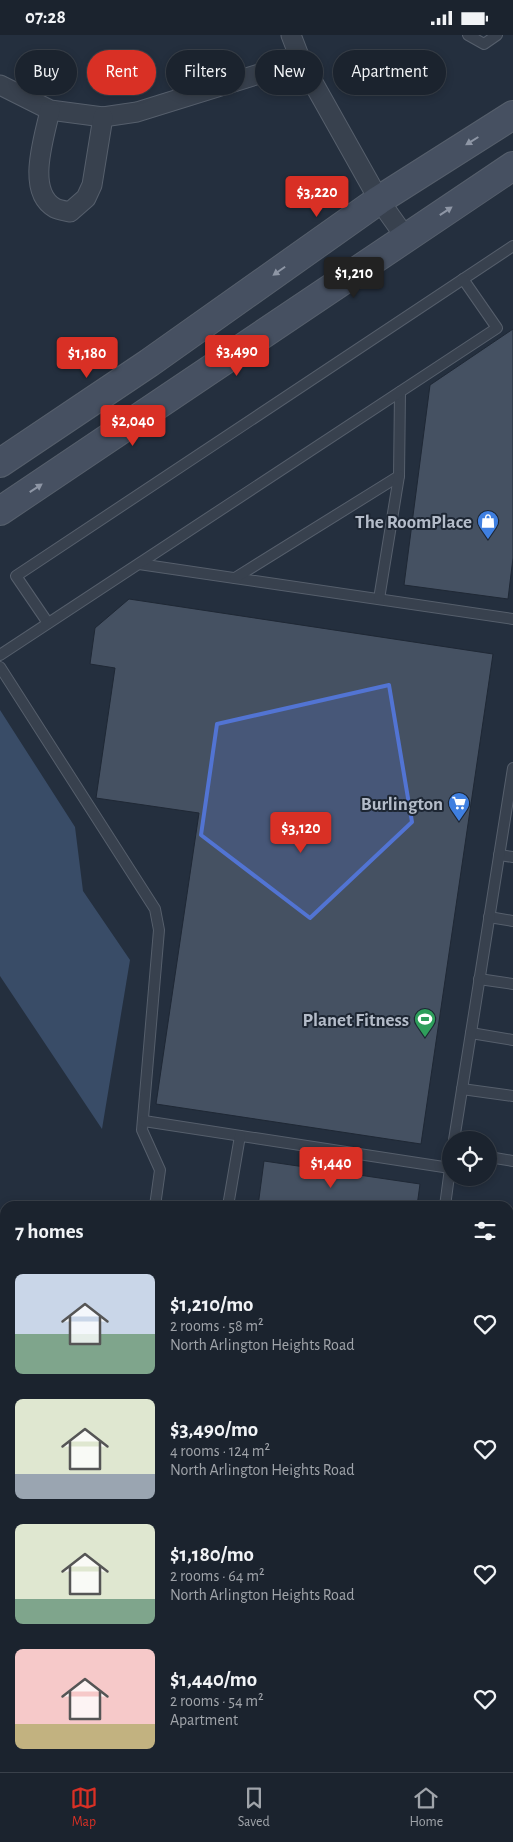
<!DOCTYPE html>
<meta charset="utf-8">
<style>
body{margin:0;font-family:"Alegreya Sans",sans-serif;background:#242b36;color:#f1f3f6;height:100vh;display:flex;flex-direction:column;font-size:19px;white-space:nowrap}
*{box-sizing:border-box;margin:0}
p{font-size:16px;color:#a0a4aa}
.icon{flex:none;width:28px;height:28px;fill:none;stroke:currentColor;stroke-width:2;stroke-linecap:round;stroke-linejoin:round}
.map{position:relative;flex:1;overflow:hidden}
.sheet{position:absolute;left:0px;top:1166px;width:514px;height:571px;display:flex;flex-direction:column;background:#1b232e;border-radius:15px 15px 0 0;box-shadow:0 2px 8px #0003,0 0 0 1px #39404a}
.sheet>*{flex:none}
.guide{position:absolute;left:15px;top:15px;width:484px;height:45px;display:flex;gap:10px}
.controls{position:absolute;left:442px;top:1096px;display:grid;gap:10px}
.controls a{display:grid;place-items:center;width:55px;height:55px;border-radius:50%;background:#1b232e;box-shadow:0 2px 8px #0003,0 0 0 1px #39404a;font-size:25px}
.price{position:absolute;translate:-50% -42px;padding:0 11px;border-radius:5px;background:#d93025;color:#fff;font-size:16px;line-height:32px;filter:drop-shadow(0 1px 2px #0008)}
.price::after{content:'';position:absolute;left:50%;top:30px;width:15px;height:11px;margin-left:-8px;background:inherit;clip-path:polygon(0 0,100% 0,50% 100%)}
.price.active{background:#222;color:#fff}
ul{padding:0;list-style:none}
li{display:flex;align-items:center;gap:15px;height:125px;padding:0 15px}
li span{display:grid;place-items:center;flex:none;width:140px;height:100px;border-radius:8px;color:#555}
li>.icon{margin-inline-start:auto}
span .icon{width:60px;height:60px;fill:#fffc;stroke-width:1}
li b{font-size:21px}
h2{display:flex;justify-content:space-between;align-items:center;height:60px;padding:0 15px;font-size:21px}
.pill{padding:0 18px;border-radius:22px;background:#1b232e;box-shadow:0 2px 8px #0003,0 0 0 1px #39404a;font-size:18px;line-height:45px}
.pill.active{background:#d93025;color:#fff}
.status{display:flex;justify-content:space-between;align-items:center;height:35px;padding:0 25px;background:#1b232e;direction:ltr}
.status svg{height:14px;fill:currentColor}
.menu{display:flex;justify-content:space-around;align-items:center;height:70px;border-top:1px solid #39404a;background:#1b232e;font-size:14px;color:#a0a4aa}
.menu a{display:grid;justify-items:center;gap:2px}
.menu .active{color:#d93025}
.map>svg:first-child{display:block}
.water{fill:#394c67}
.building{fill:#455162;stroke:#1f2835}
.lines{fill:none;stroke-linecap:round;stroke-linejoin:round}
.service-casing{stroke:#565f6c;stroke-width:12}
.minor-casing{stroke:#565f6c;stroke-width:21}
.secondary-casing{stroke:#565f6c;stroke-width:30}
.service{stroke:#38414e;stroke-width:10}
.minor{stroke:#38414e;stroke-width:19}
.secondary{stroke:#465061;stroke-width:28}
.oneway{fill:#8e96a5}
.marked{fill:#5274d3;fill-opacity:0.2;stroke:#5274d3;stroke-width:4;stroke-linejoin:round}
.labels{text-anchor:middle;stroke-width:4;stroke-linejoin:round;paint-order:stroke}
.poi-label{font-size:19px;font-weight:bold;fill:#b4bcc9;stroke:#1d2633;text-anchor:end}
</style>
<div class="status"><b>07:28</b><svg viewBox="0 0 49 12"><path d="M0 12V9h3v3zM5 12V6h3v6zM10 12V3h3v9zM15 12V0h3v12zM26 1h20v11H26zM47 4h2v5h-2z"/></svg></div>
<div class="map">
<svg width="513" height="1737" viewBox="0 0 513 1737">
<rect width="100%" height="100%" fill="#242f3e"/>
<path class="water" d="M0,675l75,117 8,64 47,69 -28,169 -102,-153z"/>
<g class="building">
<path d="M513,294v229l-5,41 -104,-14 26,-200z"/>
<path d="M129,564l364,55 -72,490 -265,-40 43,-291 -103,-15 19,-130 -25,-4 5,-36z"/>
<path d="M264,1126l156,23 -3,22h-159z"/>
</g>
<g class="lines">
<g class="service-casing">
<g id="service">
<path d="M468,0l16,9 13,-9"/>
<path d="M139,529l374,55"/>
<path d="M235,543l164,-102 1,-84"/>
<path d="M379,564l20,-123"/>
<path d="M48,588l-32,-47 497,-330"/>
<path d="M0,620l497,-327 -34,-49"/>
<path d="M0,632l155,242 4,21 -17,200 18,40 -5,36"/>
<path d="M499,820l14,2"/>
<path d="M489,882l24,4"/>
<path d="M479,944l34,5"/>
<path d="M471,998l42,7"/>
<path d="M462,1054l51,7"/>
<path d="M144,1086l306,47"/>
<path d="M454,1105l59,-372"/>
<path d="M489,1122l24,4"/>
<path d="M228,1171l12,-70"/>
<path d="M445,1171l6,-45"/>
<path d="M509,1186l4,1"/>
<path d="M0,1244l5,8"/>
<path d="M509,1257l4,1"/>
<path d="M509,1323l4,1"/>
<path d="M509,1390h4"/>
<path d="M509,1454l4,1"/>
<path d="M509,1514l4,1"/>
<path d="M509,1577l4,1"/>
<path d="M509,1717l4,1"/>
<path d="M357,1732l3,5"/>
<path d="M470,1737l1,-5"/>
</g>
</g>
<g class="minor-casing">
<g id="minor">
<path d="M291,0l10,26 78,139 27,38"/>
<path d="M0,50l50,25 53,7 34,-5 164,-51"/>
<path d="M50,75c-5,26 -25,81 5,98 4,2 11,3 15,4l16,-14 6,-13 11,-68"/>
</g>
</g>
<g class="secondary-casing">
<g id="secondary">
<path d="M0,428l149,-100 230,-163 134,-85"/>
<path d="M0,476l513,-345"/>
</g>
</g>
<use href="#service" class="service"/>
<use href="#minor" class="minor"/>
<use href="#secondary" class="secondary"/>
</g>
<defs><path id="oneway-solid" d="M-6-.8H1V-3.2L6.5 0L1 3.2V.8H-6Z" transform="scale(1.25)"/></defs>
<g class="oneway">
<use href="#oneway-solid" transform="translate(472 106) rotate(148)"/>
<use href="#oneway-solid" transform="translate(446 176) rotate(-34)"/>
<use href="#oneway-solid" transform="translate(279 236) rotate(145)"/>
<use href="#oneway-solid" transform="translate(36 453) rotate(-33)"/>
</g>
<path class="marked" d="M389,650l23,137 -102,96 -109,-83 16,-111z"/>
<defs>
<g id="shop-pin" transform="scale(1.125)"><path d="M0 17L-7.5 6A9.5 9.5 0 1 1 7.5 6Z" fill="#3f7fe0" stroke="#1d2633"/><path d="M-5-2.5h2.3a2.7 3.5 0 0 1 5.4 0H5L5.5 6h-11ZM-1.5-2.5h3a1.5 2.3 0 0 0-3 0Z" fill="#fff"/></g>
<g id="supermarket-pin" transform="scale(1.125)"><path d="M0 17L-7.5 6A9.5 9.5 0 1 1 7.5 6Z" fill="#3f7fe0" stroke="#1d2633"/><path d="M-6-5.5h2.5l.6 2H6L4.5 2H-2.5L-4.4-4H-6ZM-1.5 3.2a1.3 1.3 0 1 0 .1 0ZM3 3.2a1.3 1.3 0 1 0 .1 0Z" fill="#fff"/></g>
<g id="stadium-pin" transform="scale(1.125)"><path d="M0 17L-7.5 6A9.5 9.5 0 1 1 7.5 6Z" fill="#2e9e5b" stroke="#1d2633"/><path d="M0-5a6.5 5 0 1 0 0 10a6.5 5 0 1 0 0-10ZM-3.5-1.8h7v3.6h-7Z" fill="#fff"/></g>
</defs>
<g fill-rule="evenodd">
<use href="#shop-pin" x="488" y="486"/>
<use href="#supermarket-pin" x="459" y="768"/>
<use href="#stadium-pin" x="425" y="984"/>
</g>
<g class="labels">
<g class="poi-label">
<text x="472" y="493">The RoomPlace</text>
<text x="443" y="775">Burlington</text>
<text x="409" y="991">Planet Fitness</text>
</g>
</g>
</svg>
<div class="controls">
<a><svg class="icon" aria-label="locate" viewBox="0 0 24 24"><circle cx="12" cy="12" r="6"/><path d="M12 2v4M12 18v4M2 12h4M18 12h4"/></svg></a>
</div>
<b class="price" style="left:317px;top:183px">$3,220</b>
<b class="price active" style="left:354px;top:264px">$1,210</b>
<b class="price" style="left:237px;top:342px">$3,490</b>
<b class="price" style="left:87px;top:344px">$1,180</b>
<b class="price" style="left:133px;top:412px">$2,040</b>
<b class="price" style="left:301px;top:819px">$3,120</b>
<b class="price" style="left:331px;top:1154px">$1,440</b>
<div class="guide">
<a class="pill">Buy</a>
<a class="pill active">Rent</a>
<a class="pill">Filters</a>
<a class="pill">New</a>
<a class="pill">Apartment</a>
</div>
<section class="sheet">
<h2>7 homes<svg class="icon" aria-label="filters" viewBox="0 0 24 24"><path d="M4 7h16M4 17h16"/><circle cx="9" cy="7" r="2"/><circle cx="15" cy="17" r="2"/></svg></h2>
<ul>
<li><span style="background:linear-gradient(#c9d6e8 60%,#7fa58c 0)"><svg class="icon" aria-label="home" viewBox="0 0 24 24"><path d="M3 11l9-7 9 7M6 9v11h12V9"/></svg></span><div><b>$1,210/mo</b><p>2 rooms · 58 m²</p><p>North Arlington Heights Road</p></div><svg class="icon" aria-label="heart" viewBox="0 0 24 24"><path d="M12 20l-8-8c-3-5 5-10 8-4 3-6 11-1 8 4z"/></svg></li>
<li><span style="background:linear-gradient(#dfe7d0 75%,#9aa5b1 0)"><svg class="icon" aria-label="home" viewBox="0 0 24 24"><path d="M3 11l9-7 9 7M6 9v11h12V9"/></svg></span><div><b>$3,490/mo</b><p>4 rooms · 124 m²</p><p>North Arlington Heights Road</p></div><svg class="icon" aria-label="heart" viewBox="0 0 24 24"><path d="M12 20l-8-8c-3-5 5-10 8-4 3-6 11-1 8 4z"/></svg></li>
<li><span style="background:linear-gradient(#dfe7d0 75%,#7fa58c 0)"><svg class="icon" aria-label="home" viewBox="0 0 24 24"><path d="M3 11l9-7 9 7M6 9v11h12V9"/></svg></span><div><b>$1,180/mo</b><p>2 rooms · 64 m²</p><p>North Arlington Heights Road</p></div><svg class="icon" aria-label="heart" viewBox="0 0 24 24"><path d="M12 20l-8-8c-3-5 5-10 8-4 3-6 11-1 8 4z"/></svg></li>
<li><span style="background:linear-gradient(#f6c9c9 75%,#c2b280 0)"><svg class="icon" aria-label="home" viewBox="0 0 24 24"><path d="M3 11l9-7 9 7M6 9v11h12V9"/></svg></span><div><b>$1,440/mo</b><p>2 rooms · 54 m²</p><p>Apartment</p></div><svg class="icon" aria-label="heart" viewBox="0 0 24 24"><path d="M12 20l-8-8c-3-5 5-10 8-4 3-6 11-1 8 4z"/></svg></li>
</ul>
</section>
</div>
<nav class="menu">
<a class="active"><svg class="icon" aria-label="map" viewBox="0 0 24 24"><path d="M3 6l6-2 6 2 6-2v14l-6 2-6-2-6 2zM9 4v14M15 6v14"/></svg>Map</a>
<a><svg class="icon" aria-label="saved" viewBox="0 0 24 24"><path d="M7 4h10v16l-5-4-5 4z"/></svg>Saved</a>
<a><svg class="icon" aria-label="home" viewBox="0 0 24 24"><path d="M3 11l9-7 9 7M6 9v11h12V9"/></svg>Home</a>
</nav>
